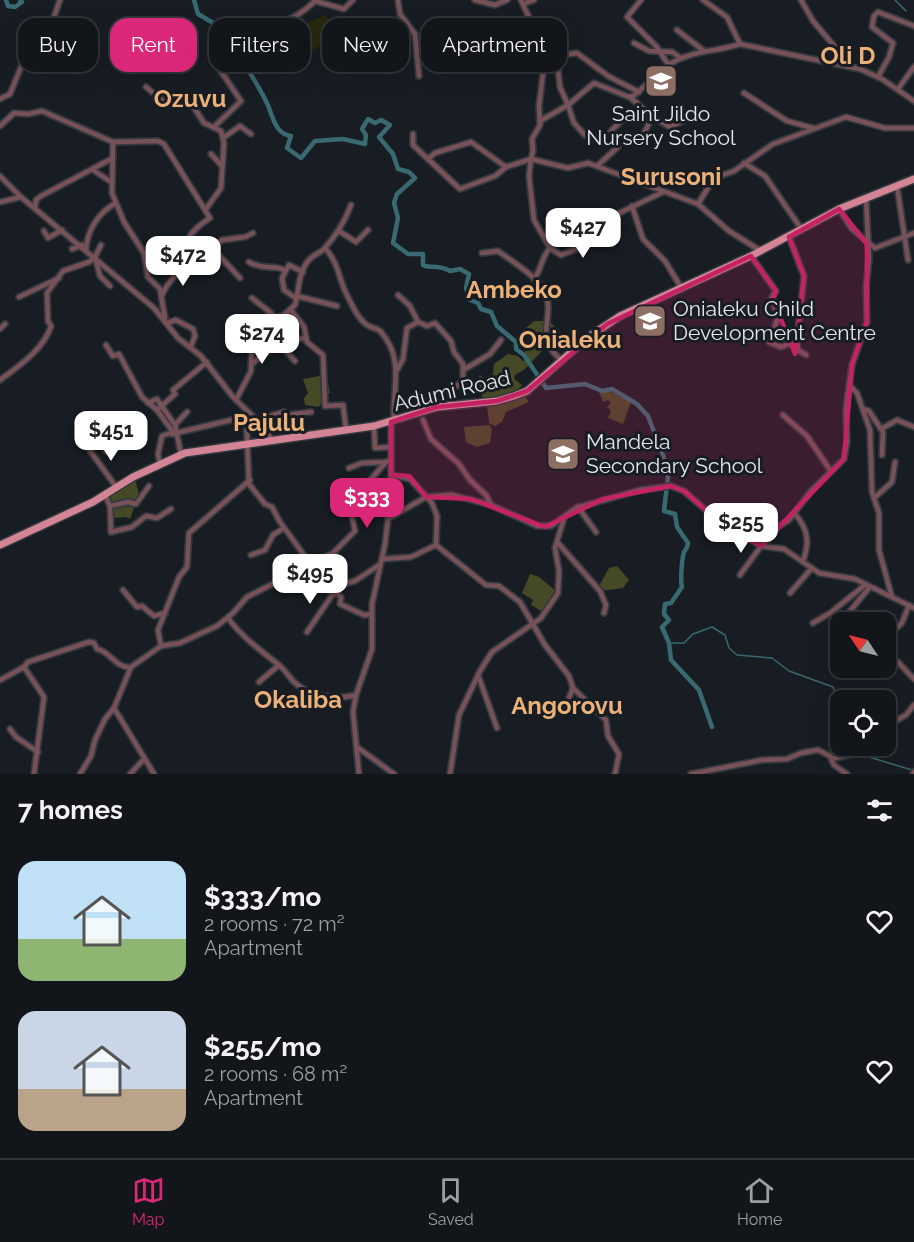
<!DOCTYPE html>
<meta charset="utf-8">
<style>
body{margin:0;font-family:Raleway,sans-serif;background:#1b1f23;color:#f1f3f6;height:100vh;display:flex;flex-direction:column;font-size:22px;white-space:nowrap}
*{box-sizing:border-box;margin:0}
p{font-size:20px;color:#9c9fa2}
.icon{flex:none;width:33px;height:33px;fill:none;stroke:currentColor;stroke-width:2;stroke-linecap:round;stroke-linejoin:round}
.map{position:relative;height:774px;overflow:hidden}
.sheet{display:flex;flex-direction:column;background:#12161a;flex:1}
.sheet>*{flex:none}
.banner{position:absolute;left:18px;top:18px;width:600px;height:54px;display:flex;gap:12px}
.needle{width:39px;rotate:305deg}
.tools{position:absolute;left:830px;top:612px;display:grid;gap:12px}
.tools a{display:grid;place-items:center;width:66px;height:66px;border-radius:12px;background:#12161a;box-shadow:0 6px 24px #0002,0 0 0 2px #313539;font-size:30px}
.price{position:absolute;translate:-50% -51px;padding:0 14px;border-radius:12px;background:#fff;color:#222;font-size:20px;line-height:39px;filter:drop-shadow(0 2px 3px #0008)}
.price::after{content:'';position:absolute;left:50%;top:36px;width:18px;height:14px;margin-left:-9px;background:inherit;clip-path:polygon(0 0,100% 0,50% 100%)}
.price.active{background:#db2777;color:#fff}
ul{padding:0;list-style:none}
li{display:flex;align-items:center;gap:18px;height:150px;padding:0 18px}
li span{display:grid;place-items:center;flex:none;width:168px;height:120px;border-radius:18px;color:#555}
li>.icon{margin-inline-start:auto}
span .icon{width:72px;height:72px;fill:#fffc;stroke-width:1}
li b{font-size:26px}
h2{display:flex;justify-content:space-between;align-items:center;height:72px;padding:0 18px;font-size:26px}
.tag{padding:0 21px;border-radius:18px;background:#12161a;box-shadow:0 6px 24px #0002,0 0 0 2px #313539;font-size:21px;line-height:54px}
.tag.active{background:#db2777;color:#fff}
.tabs{display:flex;justify-content:space-around;align-items:center;height:84px;border-top:2px solid #313539;background:#12161a;font-size:16px;color:#9c9fa2}
.tabs a{display:grid;justify-items:center;gap:3px}
.tabs .active{color:#db2777}
.map>svg:first-child{display:block}
.green{fill:#282a0e}
.forest{fill:#464926}
.lines{fill:none;stroke-linecap:round;stroke-linejoin:round}
.stream{stroke:#396971;stroke-width:1.5}
.river{stroke:#396971;stroke-width:4.5}
.minor-casing{stroke:#34393f;stroke-width:8}
.major-casing{stroke:#34393f;stroke-width:10}
.minor{stroke:#775158;stroke-width:4.5}
.major{stroke:#d38595;stroke-width:7}
.marked{fill:#c42262;fill-opacity:0.2;stroke:#c42262;stroke-width:4.5;stroke-linejoin:round}
.labels{text-anchor:middle;stroke-width:6;stroke-linejoin:round;paint-order:stroke}
.poi-label{font-size:21px;fill:#e3e7eb;stroke:#181d23;text-anchor:start}
.street-label{font-size:21px;fill:#e3e7eb;stroke:#181d23}
.quarter-label{font-size:24px;font-weight:bold;fill:#ecb178;stroke:#181d23}
</style>
<div class="map">
<svg width="914" height="774" viewBox="0 0 914 774">
<rect width="100%" height="100%" fill="#181d23"/>
<path class="green" d="M325,15l11,17 -36,30 -5,-6 -5,3 -15,-11 25,-22z"/>
<g class="forest">
<path d="M534,321h15l11,11 -35,37 -10,6 -1,4 8,6c-9,14 -23,14 -39,15l-3,-14 -4,-2 4,-9 5,4 8,-5 1,-10 14,-10 10,2 5,5 4,-2 -3,-11 15,-12h-11l-7,5 -4,-5z"/>
<path d="M320,376l2,8h6l2,9 -5,1 -6,13 -14,-2 -1,-7 4,-5 -5,-14z"/>
<path d="M608,390l23,12 -8,22 -15,-6 3,-7 -4,-4 4,-4 -3,-3 -5,2 -4,-10z"/>
<path d="M525,396l4,6 -23,10 -4,10 -7,4 -6,-3 -2,-17z"/>
<path d="M125,421l10,13 -10,15 -21,6 -7,-13z"/>
<path d="M490,425l2,5 -2,13 -13,4 -11,-5 -2,-15z"/>
<path d="M135,479l4,15 -9,25 -4,-2 -14,1 -5,-23z"/>
<path d="M617,566l12,14 -6,8 -22,3 -3,-3 11,-20z"/>
<path d="M530,574l9,3 18,15 -14,20 -12,-7 2,-5 -11,-7z"/>
</g>
<g class="lines">
<g class="stream">
<path d="M895,0l11,11"/>
<path d="M669,643h15l9,-9 19,-7 13,8 4,13 8,7 35,3 17,13 44,16 7,16"/>
<path d="M847,746l7,7"/>
<path d="M859,754l53,16"/>
</g>
<g class="river">
<path d="M6,0l2,6 7,1 7,-5 -2,-2"/>
<path d="M194,0l4,14 17,10 1,19 14,11 7,1c7,6 29,44 32,53 4,10 7,26 22,28l-4,12 14,10 14,-17 28,-2 22,5 1,-9 -4,-6 6,-10 7,4 6,-3 9,5 -11,12 14,17 5,15 11,3 6,6 -18,16 -3,9 4,15 -5,25 15,11h15v11c7,4 14,-1 27,6l10,-2 9,5 -3,14 4,12 8,3 3,6 10,3 6,14 19,16v7l8,6 22,33 39,-4 17,7 10,-2 25,15 11,12 16,42 4,19 -4,34 11,3 2,13 11,16c0,4 -2,6 -4,9 -2,6 -4,29 -2,35l-11,16 -6,1 -1,10 5,6 -7,7 7,16 2,17 28,30 13,37"/>
</g>
<g class="minor-casing">
<g id="minor">
<path d="M398,0l2,14 15,20 4,42"/>
<path d="M475,0l20,5 12,-5"/>
<path d="M641,0l-14,17 29,29 12,18"/>
<path d="M703,0l24,17 13,27"/>
<path d="M801,0l12,21 39,46"/>
<path d="M523,4l11,-4"/>
<path d="M677,30l27,21"/>
<path d="M634,43l15,8 23,1 9,6"/>
<path d="M242,52c16,-21 53,-30 73,-51l29,8 9,-9"/>
<path d="M542,58l35,-5 31,23 31,16"/>
<path d="M878,77l11,-20 4,-14 -21,-16 2,-11 4,-4 36,14"/>
<path d="M146,87l22,18 14,-5 13,9 9,14 17,8 3,12 -3,45 -15,21"/>
<path d="M898,89l16,-22"/>
<path d="M744,93l43,28 26,7"/>
<path d="M630,97l20,18 20,12 15,-7"/>
<path d="M0,99l10,-5 11,-27 23,-22 16,-45"/>
<path d="M540,121l28,-16 -8,-18 -2,-18 -14,-11"/>
<path d="M0,126l14,-13 14,1 14,-3 71,31 45,-1 6,3 46,74c-22,14 -26,23 -25,49"/>
<path d="M215,126l26,-25 -25,-37"/>
<path d="M611,131l17,-17 10,3 6,-7"/>
<path d="M413,134v11l47,44 35,-13 11,-9"/>
<path d="M585,135l-11,-12 -6,-18 26,-22 35,14 4,-1c13,-9 22,-23 35,-31 23,-15 48,-13 72,-21l120,25 22,10 32,22"/>
<path d="M223,138l17,-12 11,8"/>
<path d="M113,142l-1,51 12,29 20,31 4,24 12,12 5,29"/>
<path d="M642,143c-1,-11 9,-16 8,-28"/>
<path d="M211,154l10,11"/>
<path d="M428,159l7,-6 36,-11 35,25 25,-8 2,-8 -1,-12 8,-14 -1,-19 5,-41 -8,-32 -15,-33"/>
<path d="M744,163l21,13 37,54"/>
<path d="M597,166l21,-19"/>
<path d="M93,170l18,12"/>
<path d="M0,176l21,21 133,111 24,30 23,18 32,41 33,32 6,12"/>
<path d="M897,186l11,74"/>
<path d="M0,202l21,-5"/>
<path d="M632,206l11,33 22,22 17,28"/>
<path d="M35,208l1,-8 5,-4 72,-38"/>
<path d="M839,209l13,20 23,19 39,-15"/>
<path d="M44,231l4,7 14,-8"/>
<path d="M339,231l17,11 12,-12"/>
<path d="M789,237l15,39 -7,65 1,9 8,5"/>
<path d="M325,248c15,17 13,31 23,49 5,10 11,24 21,29 5,3 9,2 12,6 24,27 11,58 13,89"/>
<path d="M550,248l11,7 18,-7 9,-12 23,-19 52,-25"/>
<path d="M72,249l10,-4"/>
<path d="M86,250c1,-20 13,-38 30,-47"/>
<path d="M214,250l26,28"/>
<path d="M761,251l-32,-20 -31,-27 16,-26 20,-7 39,-27 73,-27 39,11h29"/>
<path d="M482,253l16,-2c11,8 42,28 47,40 11,26 -13,48 17,69"/>
<path d="M751,256l25,35 -4,6 6,21 -9,24 12,5 16,-6"/>
<path d="M95,257l5,19 10,10"/>
<path d="M249,262c15,9 26,2 35,8"/>
<path d="M534,279c8,-10 7,-22 16,-31l-16,-28 -5,-44 2,-17 37,9 20,-5 110,41"/>
<path d="M162,295c11,-26 41,-37 60,-55l23,-3 8,-4"/>
<path d="M398,295l12,11 8,16 9,4 8,-3 16,18 3,11 9,12v17l-14,11 2,12"/>
<path d="M297,296l40,10"/>
<path d="M19,297l40,-19"/>
<path d="M297,299l-13,-9 -2,-12 7,-13 14,7"/>
<path d="M291,310l13,17 3,15 16,13 2,51 18,-1 3,24"/>
<path d="M267,318l16,-2 12,-11c4,-14 3,-33 14,-45 4,-5 11,-7 15,-11 12,-13 21,-28 27,-44"/>
<path d="M167,323l9,-3 17,9 2,7 -4,10"/>
<path d="M0,329l5,-5"/>
<path d="M106,345l7,11 6,-2 23,43 15,13 16,22 -11,4 -4,18 2,9"/>
<path d="M282,347l13,14"/>
<path d="M251,365c13,-13 36,-25 54,-27"/>
<path d="M465,369l25,-15 11,-14"/>
<path d="M397,370l6,-11 4,-31 11,-6"/>
<path d="M0,380c19,-14 44,-31 51,-54l-3,-5 -1,-28 16,-22 26,-9 6,-5 6,-12"/>
<path d="M851,387l6,6 13,37 2,62 7,21v37l13,47"/>
<path d="M236,400l15,-29 1,-29 19,-29 -19,-15"/>
<path d="M148,403l9,-4 18,26 6,29"/>
<path d="M863,409l6,2 14,21 -1,23"/>
<path d="M157,410l18,-16 -2,-4 34,-28"/>
<path d="M246,411l3,73 16,20 7,3 8,15 53,73 4,-2 4,4 -1,7 24,11 7,-1"/>
<path d="M783,415l24,21 23,34"/>
<path d="M423,420l8,19 28,25 11,16 16,15 5,10"/>
<path d="M261,424l9,-8 14,-4 3,3 24,-3"/>
<path d="M175,425l12,-13"/>
<path d="M374,426l1,22 16,-1"/>
<path d="M881,429l16,-9 17,7"/>
<path d="M172,434l76,-18"/>
<path d="M88,448l29,40"/>
<path d="M349,468l13,-5 24,-1"/>
<path d="M391,475l19,4 22,24 5,13 -1,29 50,40 13,1 21,16 25,43 24,31 4,12 33,32 2,16 11,18 -4,20"/>
<path d="M105,495l5,11 1,26 21,-5 14,-11 11,2 14,-9"/>
<path d="M874,498l18,-16 3,-20"/>
<path d="M110,506l18,-4 8,2 13,-18"/>
<path d="M578,507l18,25"/>
<path d="M795,514c13,15 15,28 8,47"/>
<path d="M388,519l38,-22 26,-2 39,10 46,21h14l25,-18 64,-18 31,-4 13,5 41,36 27,14 9,5 23,3 35,24 36,6 59,29"/>
<path d="M558,543l42,48 6,14 -2,8"/>
<path d="M251,555l14,-5 8,-15 11,-7"/>
<path d="M382,559l29,-2 25,-12"/>
<path d="M740,575l21,-29 18,-20 10,-6 22,-29 33,-32 3,-17 -1,-34 6,-43 15,-43 -1,-35 3,-28 -3,-61"/>
<path d="M123,590l14,17 5,-1 12,10 11,-3"/>
<path d="M790,593l22,-25"/>
<path d="M228,618c14,19 32,32 51,47 6,5 10,12 15,17 16,15 42,18 62,13"/>
<path d="M841,622l28,-34"/>
<path d="M813,623l17,-10 35,-28"/>
<path d="M307,632l32,-47 16,-4 24,-16"/>
<path d="M885,638l17,-15 7,-18"/>
<path d="M161,646l-3,-16 21,-53 8,-10 2,-34 61,-53"/>
<path d="M885,663l13,-1 16,17"/>
<path d="M24,667l20,30 -10,77"/>
<path d="M478,675l19,53"/>
<path d="M0,680l24,-13 4,-5 61,-20 5,1 3,6c13,2 19,20 34,18"/>
<path d="M259,682l20,-17"/>
<path d="M114,708l40,66"/>
<path d="M565,708l8,-20"/>
<path d="M885,727l21,-12 8,-10"/>
<path d="M10,729l6,8 22,15"/>
<path d="M357,747l37,27"/>
<path d="M831,759l25,-6 12,-7"/>
<path d="M80,774l11,-18 4,-16 10,-21 9,-11 17,-41 30,-21 19,-3 37,-17 16,-13 14,-16 86,-44 22,-22 -4,-19 1,-11 34,-39 5,-2"/>
<path d="M130,774l14,-15"/>
<path d="M359,774l-6,-62 3,-17 16,-46v-45l13,-60 6,-50v-72"/>
<path d="M450,774l9,-59 21,-44 12,-19 49,-34 17,-25 1,-22 -4,-23 9,-30"/>
<path d="M691,774l71,-14 25,-1 14,-6 17,-3 12,6 4,9 13,9"/>
<path d="M913,774l1,-2"/>
</g>
</g>
<g class="major-casing">
<path id="major" d="M0,545l93,-43 40,-25 52,-24 189,-27 63,-19 60,-6 17,-5 13,-5 60,-53 33,-22 131,-60 88,-47 75,-30"/>
</g>
<use href="#minor" class="minor"/>
<use href="#major" class="major"/>
</g>
<path class="marked" d="M839,209l28,35v78l-15,43 -8,94 -83,87 -36,-19 -41,-36 -13,-5 -68,13 -58,28 -74,-28 -45,-2 -17,-21 -18,-1v-53l46,-15 60,-6 30,-10 80,-67 144,-68 25,35 -3,8 22,55 9,-78 -15,-39z"/>
<defs>
<g id="school-square" transform="scale(1.725)"><rect x="-9" y="-9" width="18" height="18" rx="4" fill="#8d6e63" stroke="#181d23"/><path d="M0-5L7-2L0 1L-7-2ZM-4 1L0 2.5L4 1V4Q0 6-4 4Z" fill="#fff"/></g>
</defs>
<g fill-rule="evenodd">
<use href="#school-square" x="661" y="81"/>
<use href="#school-square" x="650" y="321"/>
<use href="#school-square" x="563" y="454"/>
</g>
<g class="labels">
<g class="poi-label">
<text x="661" y="121" text-anchor="middle">Saint Jildo<tspan x="661" dy="24">Nursery School</tspan></text>
<text x="673" y="316">Onialeku Child<tspan x="673" dy="24">Development Centre</tspan></text>
<text x="586" y="449">Mandela<tspan x="586" dy="24">Secondary School</tspan></text>
</g>
<g class="street-label">
<text transform="translate(452 391) rotate(-13)" y="7">Adumi Road</text>
</g>
<g class="quarter-label">
<text x="848" y="64">Oli D</text>
<text x="190" y="107">Ozuvu</text>
<text x="671" y="185">Surusoni</text>
<text x="514" y="298">Ambeko</text>
<text x="570" y="348">Onialeku</text>
<text x="269" y="431">Pajulu</text>
<text x="298" y="708">Okaliba</text>
<text x="567" y="714">Angorovu</text>
</g>
</g>
</svg>
<div class="tools">
<a><svg class="needle" viewBox="-14 -14 28 28"><path d="M0-13l5 13h-10z" fill="#e53935"/><path d="M0 13l5-13h-10z" fill="#9c9fa2"/></svg></a>
<a><svg class="icon" aria-label="locate" viewBox="0 0 24 24"><circle cx="12" cy="12" r="6"/><path d="M12 2v4M12 18v4M2 12h4M18 12h4"/></svg></a>
</div>
<b class="price" style="left:583px;top:259px">$427</b>
<b class="price" style="left:183px;top:287px">$472</b>
<b class="price" style="left:262px;top:365px">$274</b>
<b class="price" style="left:111px;top:462px">$451</b>
<b class="price active" style="left:367px;top:529px">$333</b>
<b class="price" style="left:741px;top:554px">$255</b>
<b class="price" style="left:310px;top:605px">$495</b>
<div class="banner">
<a class="tag">Buy</a>
<a class="tag active">Rent</a>
<a class="tag">Filters</a>
<a class="tag">New</a>
<a class="tag">Apartment</a>
</div>
</div>
<section class="sheet">
<h2>7 homes<svg class="icon" aria-label="filters" viewBox="0 0 24 24"><path d="M4 7h16M4 17h16"/><circle cx="9" cy="7" r="2"/><circle cx="15" cy="17" r="2"/></svg></h2>
<ul>
<li><span style="background:linear-gradient(#bfe0f5 65%,#8fb573 0)"><svg class="icon" aria-label="home" viewBox="0 0 24 24"><path d="M3 11l9-7 9 7M6 9v11h12V9"/></svg></span><div><b>$333/mo</b><p>2 rooms · 72 m²</p><p>Apartment</p></div><svg class="icon" aria-label="heart" viewBox="0 0 24 24"><path d="M12 20l-8-8c-3-5 5-10 8-4 3-6 11-1 8 4z"/></svg></li>
<li><span style="background:linear-gradient(#c9d6e8 65%,#b9a48a 0)"><svg class="icon" aria-label="home" viewBox="0 0 24 24"><path d="M3 11l9-7 9 7M6 9v11h12V9"/></svg></span><div><b>$255/mo</b><p>2 rooms · 68 m²</p><p>Apartment</p></div><svg class="icon" aria-label="heart" viewBox="0 0 24 24"><path d="M12 20l-8-8c-3-5 5-10 8-4 3-6 11-1 8 4z"/></svg></li>
</ul>
</section>
<nav class="tabs">
<a class="active"><svg class="icon" aria-label="map" viewBox="0 0 24 24"><path d="M3 6l6-2 6 2 6-2v14l-6 2-6-2-6 2zM9 4v14M15 6v14"/></svg>Map</a>
<a><svg class="icon" aria-label="saved" viewBox="0 0 24 24"><path d="M7 4h10v16l-5-4-5 4z"/></svg>Saved</a>
<a><svg class="icon" aria-label="home" viewBox="0 0 24 24"><path d="M3 11l9-7 9 7M6 9v11h12V9"/></svg>Home</a>
</nav>
